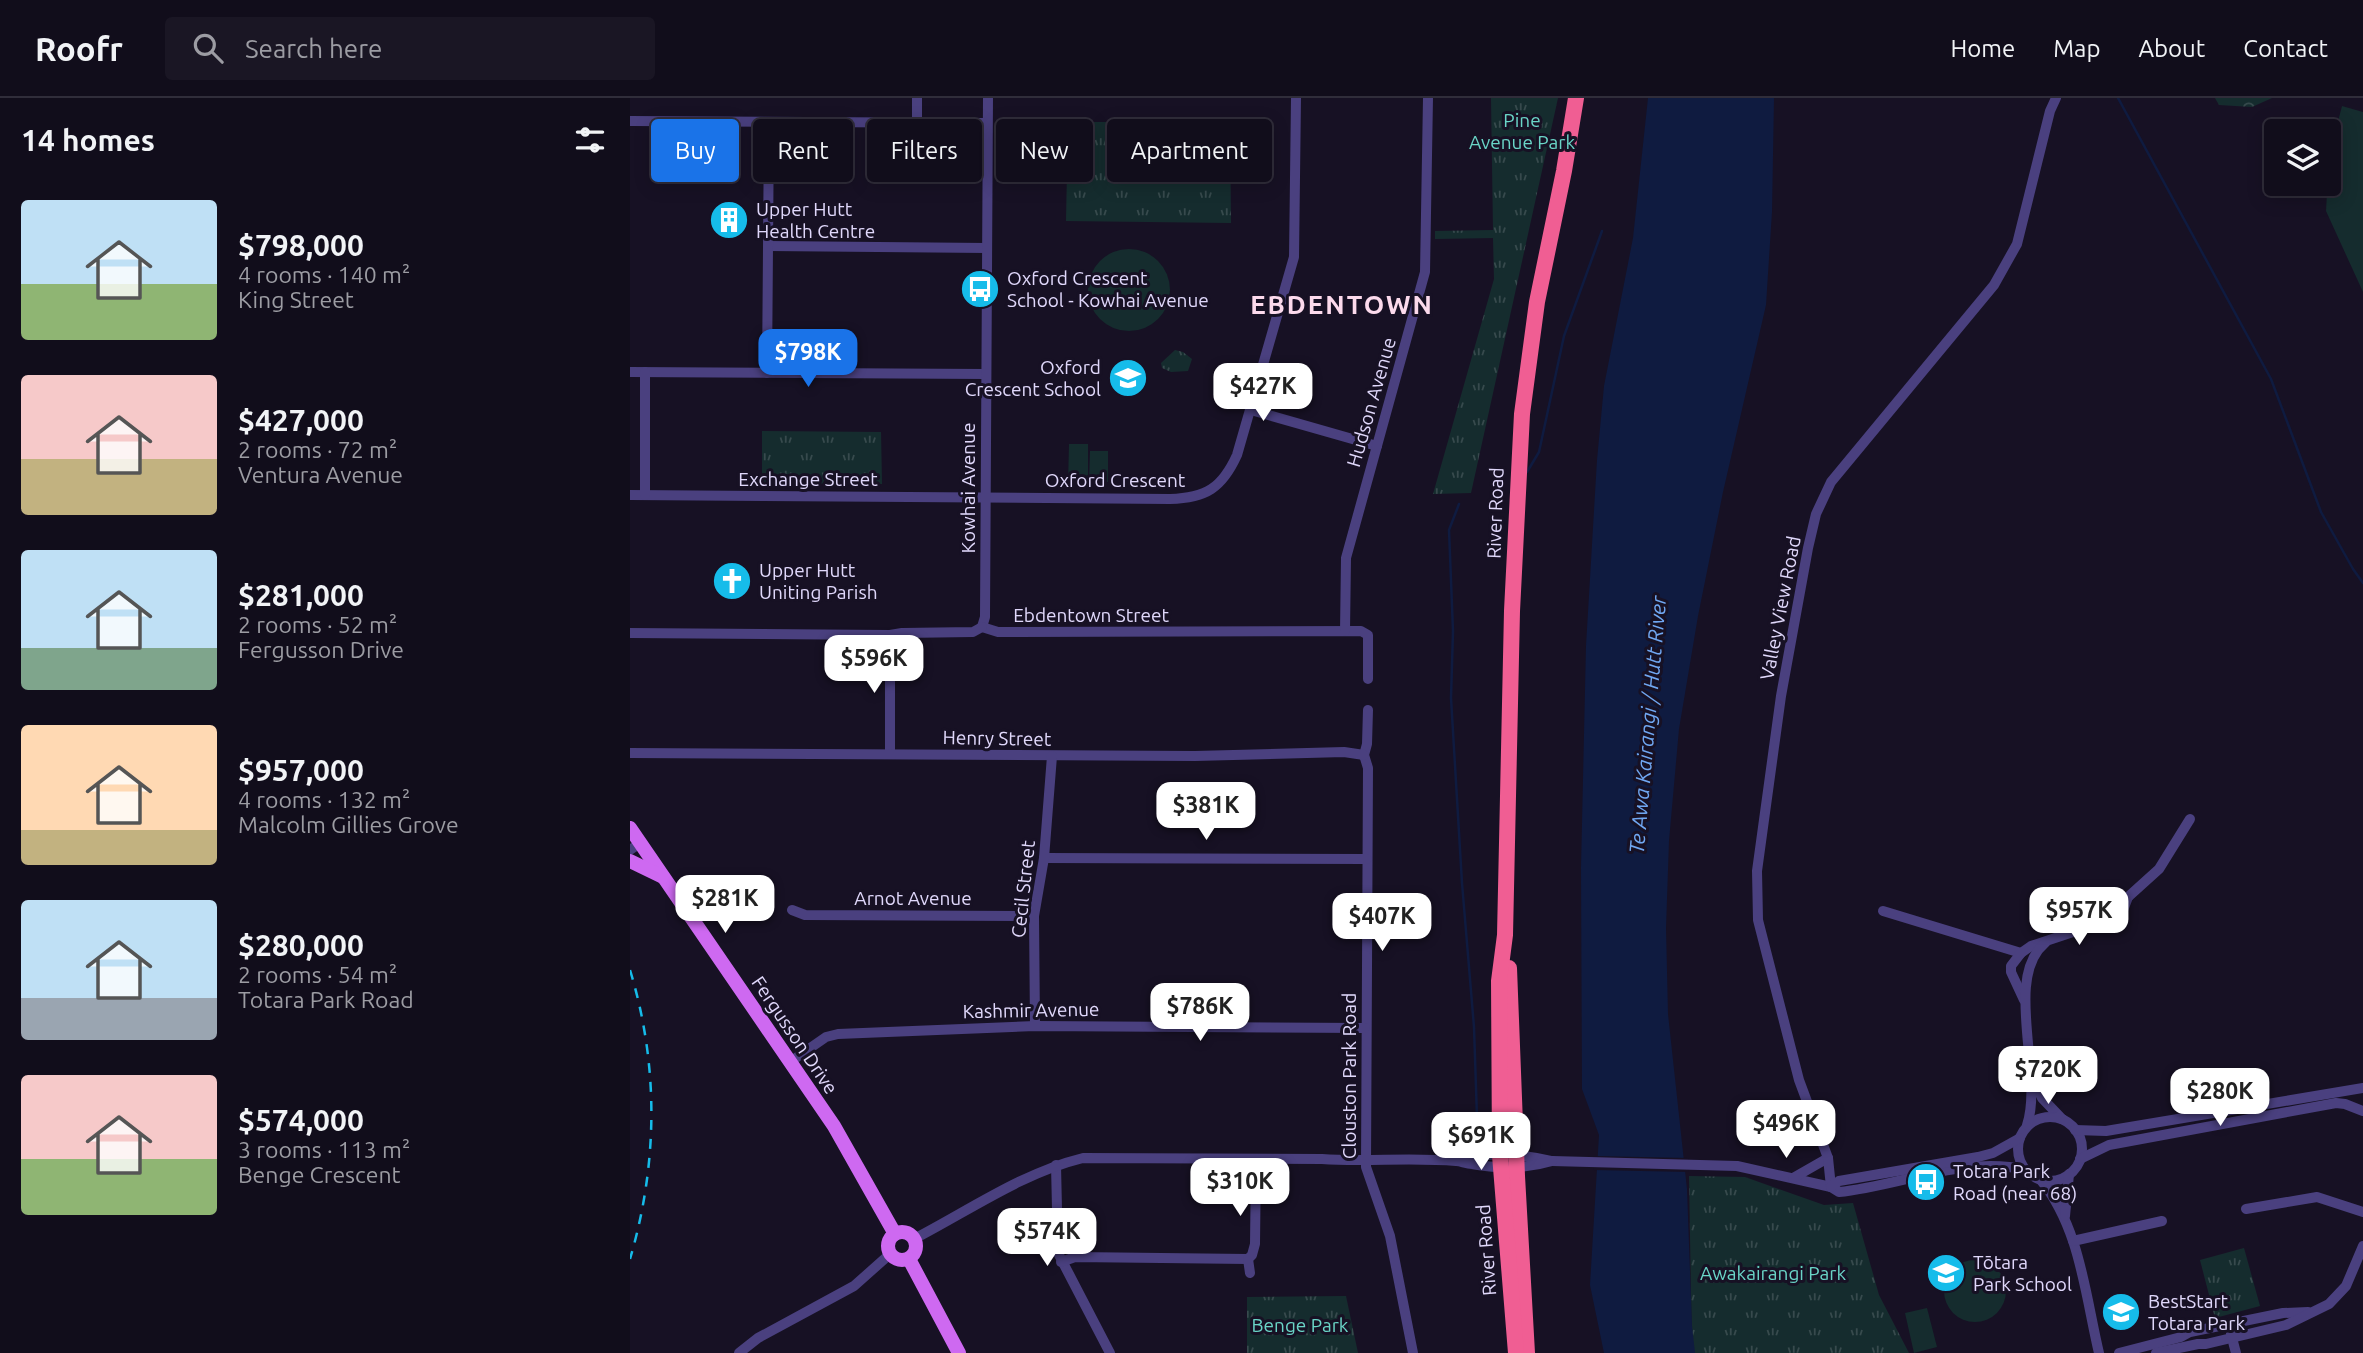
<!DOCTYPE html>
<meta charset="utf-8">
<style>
body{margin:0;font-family:Ubuntu,sans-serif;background:#1a1624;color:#f1f3f6;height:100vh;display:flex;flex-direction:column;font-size:26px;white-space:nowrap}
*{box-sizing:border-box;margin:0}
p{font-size:23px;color:#9c9ca3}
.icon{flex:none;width:38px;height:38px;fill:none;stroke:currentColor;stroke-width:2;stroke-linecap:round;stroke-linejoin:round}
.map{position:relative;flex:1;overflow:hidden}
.details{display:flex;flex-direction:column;background:#110d1b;width:630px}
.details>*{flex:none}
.guide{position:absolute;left:21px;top:21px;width:665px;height:63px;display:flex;gap:14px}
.controls{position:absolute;left:1634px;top:21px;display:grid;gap:14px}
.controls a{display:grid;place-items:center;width:77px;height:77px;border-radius:7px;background:#110d1b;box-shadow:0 4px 18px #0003,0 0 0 2px #302d3a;font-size:35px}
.price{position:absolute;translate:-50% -60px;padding:0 16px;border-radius:14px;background:#fff;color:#222;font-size:23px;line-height:46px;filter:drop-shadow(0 2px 4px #0008)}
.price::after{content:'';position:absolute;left:50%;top:42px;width:21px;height:16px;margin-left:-10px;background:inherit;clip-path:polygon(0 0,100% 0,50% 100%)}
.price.current{background:#1a73e8;color:#fff}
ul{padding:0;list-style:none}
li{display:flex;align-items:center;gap:21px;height:175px;padding:0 21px}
li span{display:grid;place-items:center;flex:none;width:196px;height:140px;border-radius:7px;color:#555}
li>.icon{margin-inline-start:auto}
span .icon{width:84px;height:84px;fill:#fffc;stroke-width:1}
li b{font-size:30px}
h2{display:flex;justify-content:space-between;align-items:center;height:84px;padding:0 21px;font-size:30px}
.pill{padding:0 24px;border-radius:7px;background:#110d1b;box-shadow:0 4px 18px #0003,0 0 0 2px #302d3a;font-size:24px;line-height:63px}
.pill.current{background:#1a73e8;color:#fff}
header{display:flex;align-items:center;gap:42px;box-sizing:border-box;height:98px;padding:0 35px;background:#110d1b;border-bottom:2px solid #302d3a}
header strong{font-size:33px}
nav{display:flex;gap:38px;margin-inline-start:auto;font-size:24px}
.search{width:490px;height:63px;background:#1a1624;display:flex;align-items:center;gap:18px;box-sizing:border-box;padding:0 24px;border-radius:7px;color:#9c9ca3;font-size:26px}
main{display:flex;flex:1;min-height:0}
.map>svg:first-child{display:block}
.green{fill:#152c2e}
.forest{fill:url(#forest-crowns)}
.park{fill:url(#park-tufts)}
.water{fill:#0f1b40}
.pier{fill:#171124}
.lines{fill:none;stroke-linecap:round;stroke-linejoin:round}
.stream{stroke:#0f1b40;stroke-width:2.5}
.minor{stroke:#4a407f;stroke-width:10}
.major{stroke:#ce69f1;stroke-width:14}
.highway{stroke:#f05e93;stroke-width:16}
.rail{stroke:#16bcea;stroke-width:2.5;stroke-dasharray:10 9;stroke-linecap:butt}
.labels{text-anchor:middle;stroke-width:6;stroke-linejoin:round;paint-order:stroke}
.park-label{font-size:19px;fill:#6ad5c7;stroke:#171124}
.poi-label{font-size:19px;fill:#e0d8fb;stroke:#171124;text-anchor:start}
.street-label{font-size:19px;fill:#e0d8fb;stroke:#171124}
.water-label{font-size:21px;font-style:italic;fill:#70a7f2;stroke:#171124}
.district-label{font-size:26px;font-weight:bold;letter-spacing:2px;fill:#fcdaec;stroke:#171124}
</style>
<header>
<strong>Roofr</strong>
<div class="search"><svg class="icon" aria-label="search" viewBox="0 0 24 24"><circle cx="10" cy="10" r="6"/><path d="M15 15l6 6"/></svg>Search here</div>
<nav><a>Home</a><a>Map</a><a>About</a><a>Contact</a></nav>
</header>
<main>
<section class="details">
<h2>14 homes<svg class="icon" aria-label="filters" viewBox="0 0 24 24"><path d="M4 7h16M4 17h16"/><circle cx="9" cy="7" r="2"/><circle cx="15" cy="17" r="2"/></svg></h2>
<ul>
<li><span style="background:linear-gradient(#bfe0f5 60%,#8fb573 0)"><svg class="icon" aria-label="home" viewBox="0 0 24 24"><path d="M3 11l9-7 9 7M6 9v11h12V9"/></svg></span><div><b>$798,000</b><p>4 rooms · 140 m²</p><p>King Street</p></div></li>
<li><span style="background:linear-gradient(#f6c9c9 60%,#c2b280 0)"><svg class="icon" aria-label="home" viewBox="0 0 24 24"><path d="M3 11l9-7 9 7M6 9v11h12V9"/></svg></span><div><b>$427,000</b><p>2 rooms · 72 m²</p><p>Ventura Avenue</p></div></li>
<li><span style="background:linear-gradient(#bfe0f5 70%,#7fa58c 0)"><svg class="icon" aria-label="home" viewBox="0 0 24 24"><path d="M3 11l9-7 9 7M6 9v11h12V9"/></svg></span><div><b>$281,000</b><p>2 rooms · 52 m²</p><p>Fergusson Drive</p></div></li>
<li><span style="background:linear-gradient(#ffd9b3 75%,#c2b280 0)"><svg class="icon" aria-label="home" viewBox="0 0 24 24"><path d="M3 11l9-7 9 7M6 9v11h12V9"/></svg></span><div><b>$957,000</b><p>4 rooms · 132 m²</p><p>Malcolm Gillies Grove</p></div></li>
<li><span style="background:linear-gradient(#bfe0f5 70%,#9aa5b1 0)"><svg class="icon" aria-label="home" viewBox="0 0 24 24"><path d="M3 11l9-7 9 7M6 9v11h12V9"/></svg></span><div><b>$280,000</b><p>2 rooms · 54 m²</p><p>Totara Park Road</p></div></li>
<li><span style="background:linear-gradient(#f6c9c9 60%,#8fb573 0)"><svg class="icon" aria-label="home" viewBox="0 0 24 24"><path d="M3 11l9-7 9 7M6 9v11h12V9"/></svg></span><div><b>$574,000</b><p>3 rooms · 113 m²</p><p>Benge Crescent</p></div></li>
</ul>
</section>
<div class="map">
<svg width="1733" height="1255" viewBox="0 0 1733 1255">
<defs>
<pattern id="forest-crowns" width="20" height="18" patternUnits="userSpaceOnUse" patternTransform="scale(1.75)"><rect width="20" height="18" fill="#152c2e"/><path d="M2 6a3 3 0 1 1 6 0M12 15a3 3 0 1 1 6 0" fill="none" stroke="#374a4d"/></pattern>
<pattern id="park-tufts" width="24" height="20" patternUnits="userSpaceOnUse" patternTransform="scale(1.75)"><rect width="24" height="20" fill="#152c2e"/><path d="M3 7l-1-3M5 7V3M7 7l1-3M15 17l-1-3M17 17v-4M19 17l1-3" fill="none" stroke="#374a4d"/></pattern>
</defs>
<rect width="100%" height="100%" fill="#171124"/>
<g class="green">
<path d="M1712,8l21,6v180l-37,-81 3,-55z"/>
<circle cx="499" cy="192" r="41"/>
<path d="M439,346h19v41l-20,-1z"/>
<path d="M460,353h18v31h-19z"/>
<circle cx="1345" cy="1193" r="31"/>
<path d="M1297,1210l10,39 -23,6 -9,-40z"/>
</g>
<path class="forest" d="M1585,0h57l-20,9 -33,-2z"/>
<g class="park">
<path d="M861,0h67l-87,395 -38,1 61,-215 -1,-41 -58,1v-8l58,-1z"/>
<path d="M438,24h162l1,101 -165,-2z"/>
<path d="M545,252l8,2 9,7 -4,12 -17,1 -9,-4 -1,-5z"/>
<path d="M132,333l119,1 1,52 -120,-1z"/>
<path d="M1059,1078l56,1 79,28 29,-2 26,92 30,58h-217z"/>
<path d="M1614,1150l16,58 -45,12 -15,-58z"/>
<path d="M716,1198l12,57h-111v-56z"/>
</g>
<path class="water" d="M1018,0h126l-2,114 -6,93 -43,187 -25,124 -19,113 -10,112 -3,87 2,86 19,175 5,137 3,27h-91l-14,-68 9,-150 -17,-46 -1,-221 5,-222 11,-186 7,-74 29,-148z"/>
<path class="pier" d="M964,1058l94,2 1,14 -96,-2z"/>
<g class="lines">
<g class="stream">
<path d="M1488,0l153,281 50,133 32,57 10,14"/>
<path d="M897,374l12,-20 25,-116 38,-105"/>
<path d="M829,406l-10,26 4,101 -2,67 11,185 12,144 3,91"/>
</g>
<g class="minor">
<path d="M0,23l357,2"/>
<path d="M287,24v-24"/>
<path d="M138,148l219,2"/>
<path d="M0,274l356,2"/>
<path d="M137,275l2,-251"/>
<path d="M621,312l126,36"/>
<path d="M0,397l540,4c36,-1 52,-11 67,-44l57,-198 2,-159"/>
<path d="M15,397v-123"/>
<path d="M352,529l3,-10 3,-519"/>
<path d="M352,529l16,5 363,-1 7,4v44"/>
<path d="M715,533l1,-73 79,-286 3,-174"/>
<path d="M0,535l260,2 12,-2 71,-1 9,-5"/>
<path d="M260,537v119"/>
<path d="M738,612l-1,34 -3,11 4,13 -2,399 24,69 23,117"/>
<path d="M0,655l565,3 149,-4 20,3"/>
<path d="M0,752l10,-7"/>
<path d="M414,760l323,1"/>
<path d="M162,812l13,5 229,1"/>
<path d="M1253,813l138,42"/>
<path d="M1468,822l13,-17 17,-6 31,-28 31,-50"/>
<path d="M1394,902l-13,-28v-6l10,-13 10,-7 45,-15 22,-11 24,-7 6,-16"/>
<path d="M405,928l-1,-110 10,-58 8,-102"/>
<path d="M160,964l36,-25 12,-3 197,-8 330,2"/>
<path d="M1405,985l7,15 20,21"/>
<circle cx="1420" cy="1051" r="32"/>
<path d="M1397,1027c17,-50 -24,-147 18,-182"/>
<path d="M1445,1032l31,1 257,-43"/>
<path d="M1450,1061l29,-14 227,-42 9,1 18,7"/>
<path d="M830,1062c29,-9 62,-6 92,1l185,5 94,21 8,5c60,-6 127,-37 187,-22"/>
<path d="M426,1067l2,88 52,100"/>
<path d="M1163,1080l35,-20"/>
<path d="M1410,1081c40,48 45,115 59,174"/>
<path d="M1201,1089l-3,-29 -29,-78 -41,-160 -1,-49 24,-175 27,-148 8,-34 15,-32 163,-197 23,-41 33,-133 6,-13"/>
<path d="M1201,1089l8,-6 139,-24 15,-4 27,-15"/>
<path d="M1616,1111l71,-12 46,15"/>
<path d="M1435,1118l4,-42"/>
<path d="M284,1141c56,-29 108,-66 169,-81l239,1c44,3 89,-2 134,2 5,0 10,3 16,3 27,5 53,5 80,-3"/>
<path d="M1443,1143l89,-20"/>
<path d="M431,1164l14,-5 173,2"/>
<path d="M620,1175l-2,-14 4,-4 3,-11 1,-85"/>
<path d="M1601,1236l5,19"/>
<path d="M109,1255l19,-15 96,-52 36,-32"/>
<path d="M1489,1255l62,-16 9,-5 93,-19 25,-1"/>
<path d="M1526,1255l42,-9h8l80,-19 43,-21 17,-18 17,-40"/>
</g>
<g class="major">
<path d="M0,730l204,298 61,108"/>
<path d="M0,763l33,16"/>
<circle cx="272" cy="1148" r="14"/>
<path d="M279,1161l50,94"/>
</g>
<g class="highway">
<path d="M879,870l8,208 10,177"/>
<path d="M886,1255l-16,-198 -1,-174 6,-46 7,-324 10,-197 15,-112 27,-131 12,-73"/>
</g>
<path class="rail" d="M0,872c29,95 28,194 0,289"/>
</g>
<defs>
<g id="building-disc" transform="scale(2.0125)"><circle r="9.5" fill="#16bcea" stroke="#171124"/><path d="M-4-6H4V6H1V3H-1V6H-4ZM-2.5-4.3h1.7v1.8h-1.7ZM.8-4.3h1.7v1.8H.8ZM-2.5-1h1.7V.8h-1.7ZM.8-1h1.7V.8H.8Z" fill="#fff"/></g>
<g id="bus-disc" transform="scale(2.0125)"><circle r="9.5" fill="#16bcea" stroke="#171124"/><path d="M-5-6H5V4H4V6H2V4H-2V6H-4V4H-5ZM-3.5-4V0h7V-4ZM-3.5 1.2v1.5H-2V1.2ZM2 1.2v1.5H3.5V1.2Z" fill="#fff"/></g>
<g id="school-disc" transform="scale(2.0125)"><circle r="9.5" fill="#16bcea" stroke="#171124"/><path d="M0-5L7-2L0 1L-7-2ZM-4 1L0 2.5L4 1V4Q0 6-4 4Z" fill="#fff"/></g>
<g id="church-disc" transform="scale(2.0125)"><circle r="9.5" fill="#16bcea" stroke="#171124"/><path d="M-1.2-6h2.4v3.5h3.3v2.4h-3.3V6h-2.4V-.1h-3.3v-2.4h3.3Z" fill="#fff"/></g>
</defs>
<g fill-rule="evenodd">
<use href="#building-disc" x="99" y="122"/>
<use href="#bus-disc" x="350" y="191"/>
<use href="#school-disc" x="498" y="280"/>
<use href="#church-disc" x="102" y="483"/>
<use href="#bus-disc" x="1296" y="1084"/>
<use href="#school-disc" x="1316" y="1175"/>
<use href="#school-disc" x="1491" y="1214"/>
</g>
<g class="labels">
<g class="park-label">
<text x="892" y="29">Pine<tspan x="892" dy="22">Avenue Park</tspan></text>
<text x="1143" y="1182">Awakairangi Park</text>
<text x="670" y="1234">Benge Park</text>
</g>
<g class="poi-label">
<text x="126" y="118">Upper Hutt<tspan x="126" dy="22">Health Centre</tspan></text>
<text x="377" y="187">Oxford Crescent<tspan x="377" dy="22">School - Kowhai Avenue</tspan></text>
<text x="471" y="276" text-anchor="end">Oxford<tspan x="471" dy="22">Crescent School</tspan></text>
<text x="129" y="479">Upper Hutt<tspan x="129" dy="22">Uniting Parish</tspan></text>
<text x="1323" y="1080">Totara Park<tspan x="1323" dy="22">Road (near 68)</tspan></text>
<text x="1343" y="1171">Tōtara<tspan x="1343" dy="22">Park School</tspan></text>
<text x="1518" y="1210">BestStart<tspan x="1518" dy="22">Totara Park</tspan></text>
</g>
<g class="street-label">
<text transform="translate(741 304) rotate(-74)" y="7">Hudson Avenue</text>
<text x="178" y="388">Exchange Street</text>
<text x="485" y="389">Oxford Crescent</text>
<text transform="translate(338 390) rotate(-90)" y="7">Kowhai Avenue</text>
<text transform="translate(865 415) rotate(-88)" y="7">River Road</text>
<text transform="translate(1150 510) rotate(-79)" y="7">Valley View Road</text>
<text x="461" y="524">Ebdentown Street</text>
<text transform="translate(367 640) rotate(1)" y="7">Henry Street</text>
<text transform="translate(393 791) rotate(-84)" y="7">Cecil Street</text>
<text x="283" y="807">Arnot Avenue</text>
<text transform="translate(401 912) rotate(-1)" y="7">Kashmir Avenue</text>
<text transform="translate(165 937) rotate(56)" y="7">Fergusson Drive</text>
<text transform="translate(719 978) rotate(-90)" y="7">Clouston Park Road</text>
<text transform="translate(856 1152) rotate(-94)" y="7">River Road</text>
</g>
<g class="water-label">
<text transform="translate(1018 627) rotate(-85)" y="7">Te Awa Kairangi / Hutt River</text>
</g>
<g class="district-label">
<text x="712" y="216">EBDENTOWN</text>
</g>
</g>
</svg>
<div class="controls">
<a><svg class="icon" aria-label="layers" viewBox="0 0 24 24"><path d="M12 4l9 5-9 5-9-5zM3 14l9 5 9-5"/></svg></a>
</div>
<b class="price current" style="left:178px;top:291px">$798K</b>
<b class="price" style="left:633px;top:325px">$427K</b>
<b class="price" style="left:244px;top:597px">$596K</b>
<b class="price" style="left:576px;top:744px">$381K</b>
<b class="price" style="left:95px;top:837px">$281K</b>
<b class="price" style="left:1449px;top:849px">$957K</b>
<b class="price" style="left:752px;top:855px">$407K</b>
<b class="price" style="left:570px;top:945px">$786K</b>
<b class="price" style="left:1418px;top:1008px">$720K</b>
<b class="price" style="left:1590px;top:1030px">$280K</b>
<b class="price" style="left:1156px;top:1062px">$496K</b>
<b class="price" style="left:851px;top:1074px">$691K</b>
<b class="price" style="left:610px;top:1120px">$310K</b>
<b class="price" style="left:417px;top:1170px">$574K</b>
<div class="guide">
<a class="pill current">Buy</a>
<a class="pill">Rent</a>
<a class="pill">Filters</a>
<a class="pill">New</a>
<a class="pill">Apartment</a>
</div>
</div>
</main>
